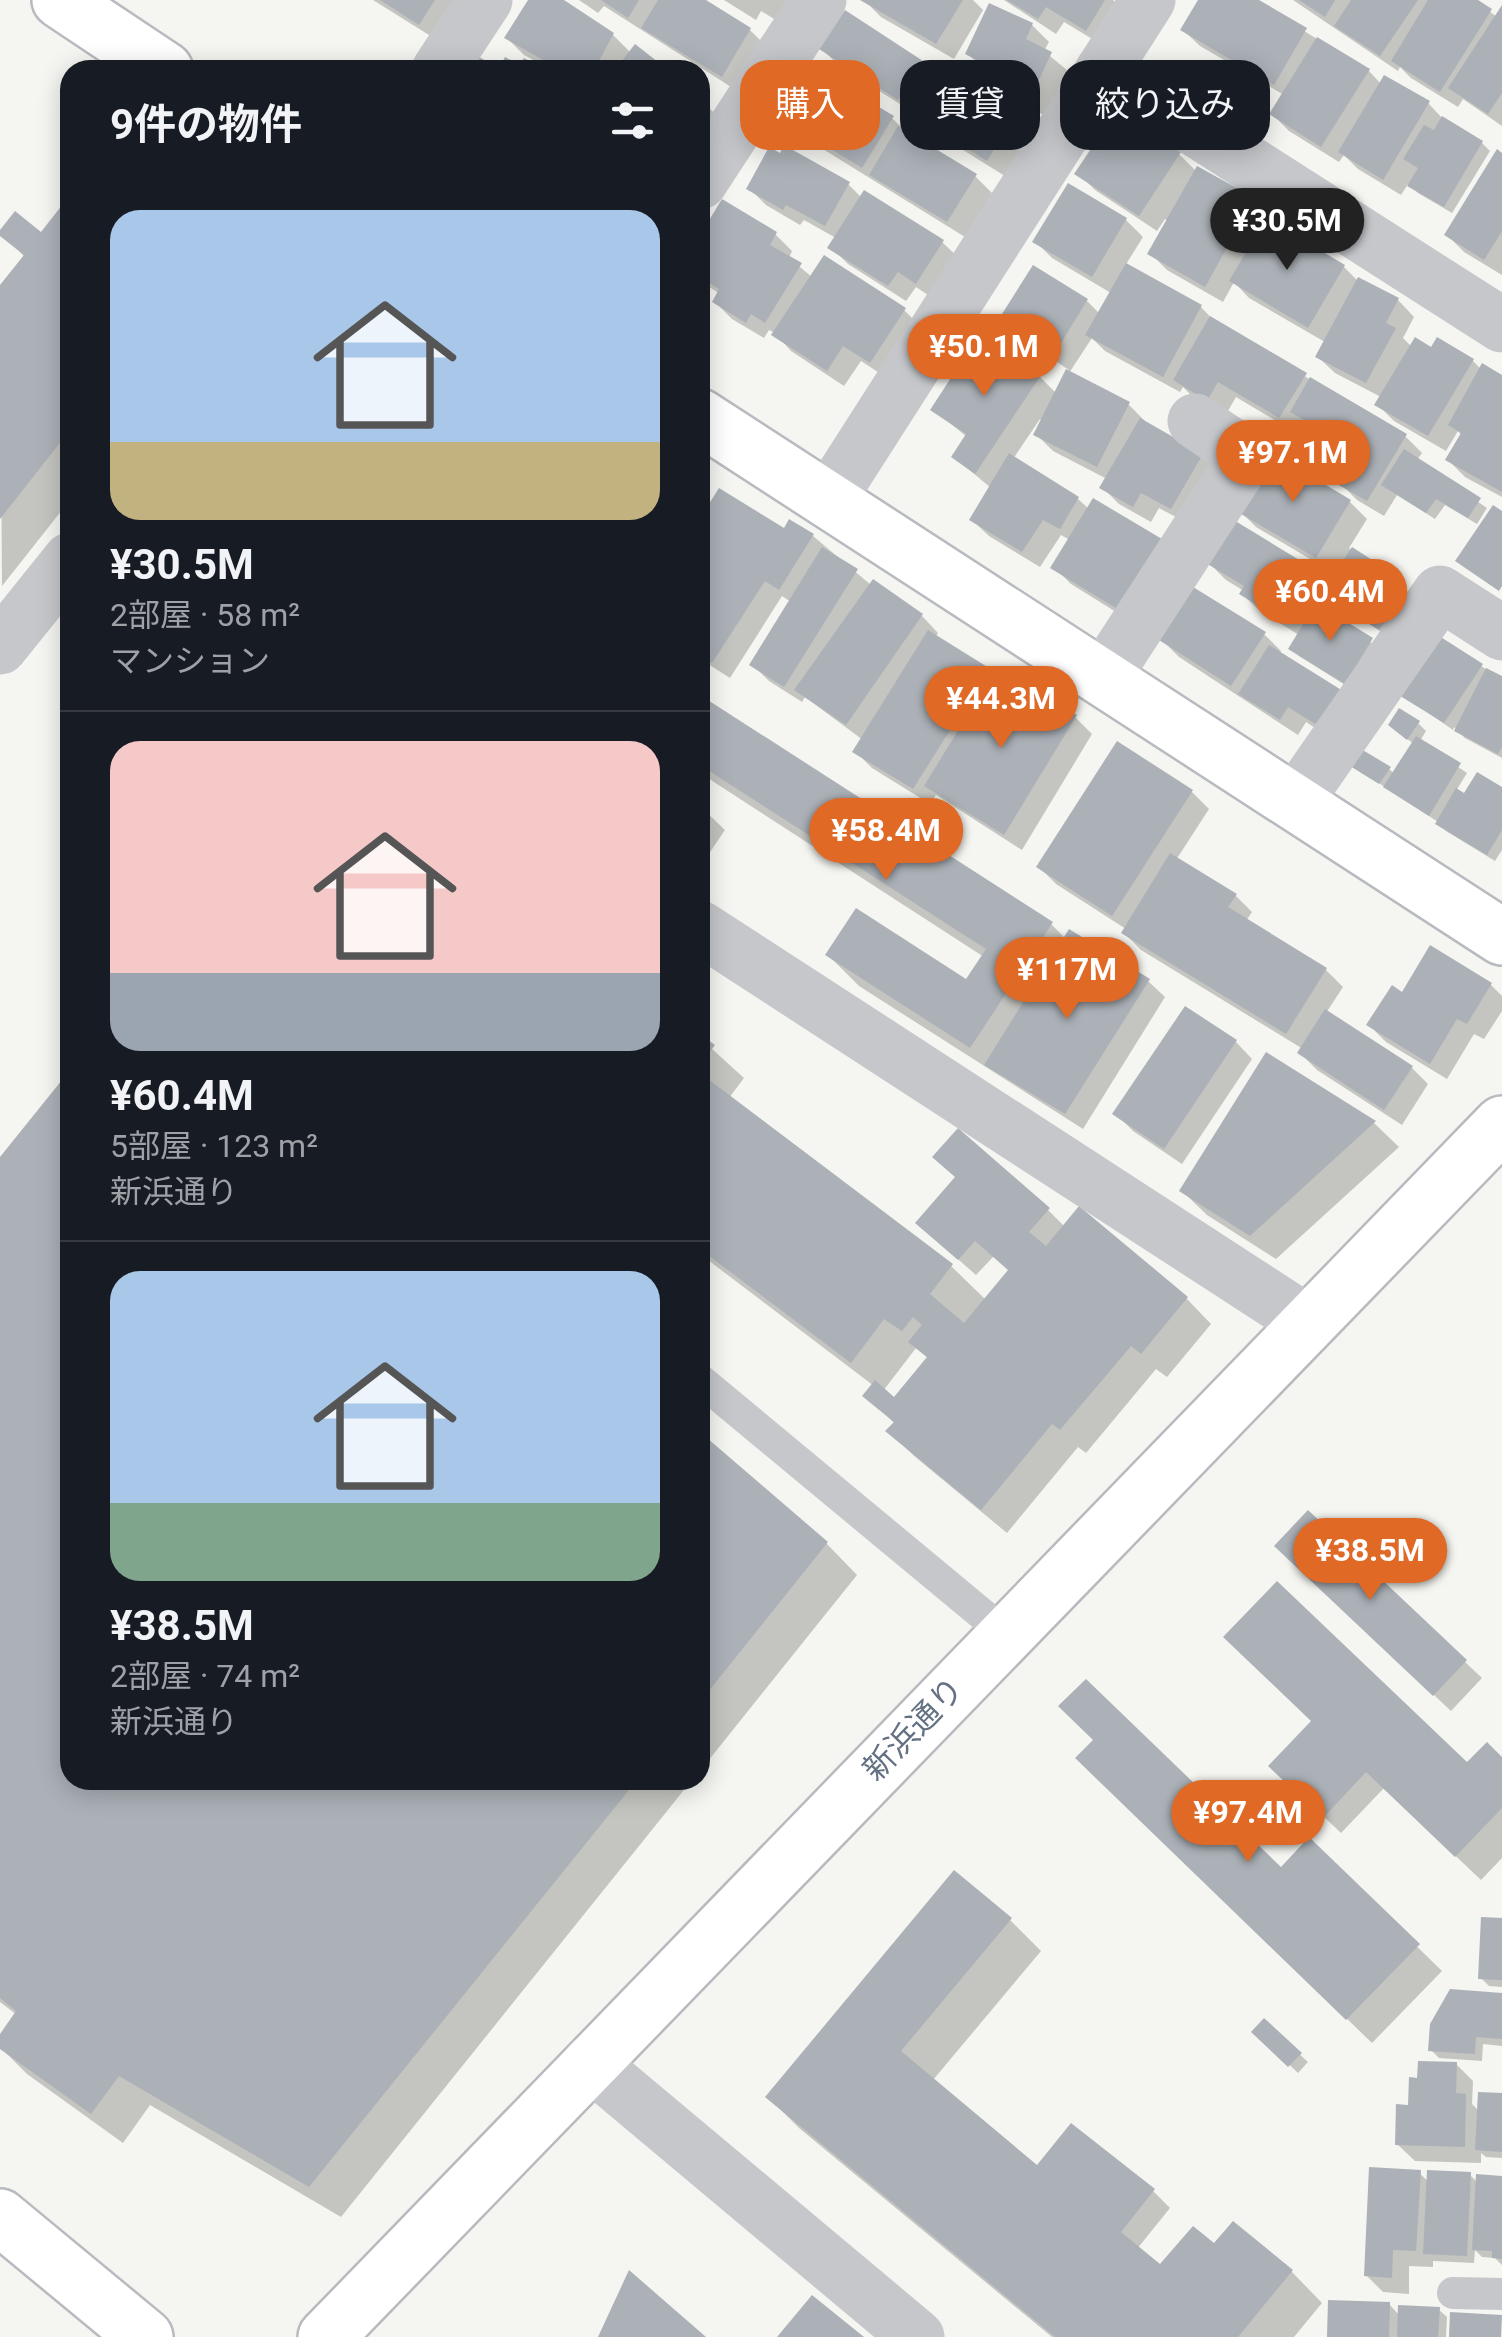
<!DOCTYPE html>
<html lang="ja">
<meta charset="utf-8">
<style>
body{margin:0;font-family:Roboto,"Noto Sans JP",sans-serif;background:#242831;color:#f1f3f6;height:100vh;display:flex;flex-direction:column;font-size:38px;white-space:nowrap}
*{box-sizing:border-box;margin:0}
p{font-size:32px;color:#9ea1a6}
.icon{flex:none;width:55px;height:55px;fill:none;stroke:currentColor;stroke-width:2;stroke-linecap:round;stroke-linejoin:round}
.map{position:relative;flex:1;overflow:hidden}
.side{position:absolute;left:60px;top:60px;width:650px;height:1730px;display:flex;flex-direction:column;background:#171b24;border-radius:30px;box-shadow:0 5px 25px #0003}
.side>*{flex:none}
.banner{position:absolute;left:740px;top:60px;width:610px;height:90px;display:flex;gap:20px}
.price{position:absolute;translate:-50% -85px;padding:0 22px;border-radius:35px;background:#e06926;color:#fff;font-size:32px;line-height:65px;filter:drop-shadow(0 2px 5px #0008)}
.price::after{content:'';position:absolute;left:50%;top:60px;width:30px;height:22px;margin-left:-15px;background:inherit;clip-path:polygon(0 0,100% 0,50% 100%)}
.price.selected{background:#222;color:#fff}
ul{padding:0;list-style:none}
li{display:grid;align-content:center;gap:20px;height:530px;padding:0 50px}
li+li{border-top:2px solid #363941}
li span{display:grid;place-items:center;height:310px;border-radius:30px;color:#555}
li>.icon{margin-inline-start:auto}
span .icon{width:180px;height:180px;fill:#fffc;stroke-width:1}
li b{font-size:42px}
h2{display:flex;justify-content:space-between;align-items:center;height:120px;padding:0 50px;font-size:42px}
.pill{padding:0 35px;border-radius:30px;background:#171b24;box-shadow:0 5px 25px #0003;font-size:35px;line-height:90px}
.pill.selected{background:#e06926;color:#fff}
.map>svg:first-child{display:block}
.shadow{fill:#0003;fill-rule:evenodd}
.building{fill:#abb1b7}
.lines{fill:none;stroke-linecap:round;stroke-linejoin:round}
.secondary-casing{stroke:#b7babf;stroke-width:60}
.lane{stroke:#c5c7cb;stroke-width:32}
.street{stroke:#c5c7cb;stroke-width:55}
.secondary{stroke:#fff;stroke-width:55}
.labels{text-anchor:middle;stroke-width:10;stroke-linejoin:round;paint-order:stroke}
.street-label{font-size:32px;fill:#647182;stroke:#fff}
</style>
<div class="map">
<svg width="1502" height="2337" viewBox="0 0 1502 2337">
<rect width="100%" height="100%" fill="#f5f5f1"/>
<g class="shadow">
<path d="M373,0h90l-26,40z"/>
<path d="M531,0h28l54,35 18,18 33,17h-112l-28,-15 -17,-17z"/>
<path d="M579,0h123l48,30 17,17 -28,45 -135,-86 -6,7z"/>
<path d="M724,0h68l-13,22 -18,-11 -5,9z"/>
<path d="M864,0h109l10,10 -29,49 -73,-42z"/>
<path d="M1004,0h109l11,11 -20,35 -40,-24 -8,12z"/>
<path d="M1201,0h53l115,71 12,13 47,19 16,17 38,23 8,8 -38,62 -34,-20 -10,-9 -7,11 -43,-26 -14,-14 -5,7 -50,-31 -17,-17 12,-19 -84,-49 -17,-16z"/>
<path d="M1293,0h181l23,17 5,-7v116l-39,-27 -5,8 -47,-29 -11,-11 -2,4z"/>
<path d="M846,13l76,50 17,17 74,37 17,17 -25,42 -71,-44 -18,-18 -77,-48 -17,-17z"/>
<path d="M1032,25l17,17 -5,9 24,20 -22,45 -37,-18 -17,-17 3,-5 -10,-5 -17,-17z"/>
<path d="M700,98l15,16 -15,20z"/>
<path d="M780,116l112,2 18,18 65,40 17,17 -27,44 -168,-104z"/>
<path d="M1141,130l38,24 17,17 58,29 17,17 -3,5 76,45 15,15 39,18 16,17 -11,21 9,9 61,14 8,8 21,8v120l-37,-20 -17,-17 14,-24 -4,-5 -12,20 -52,-30 -17,-17 4,-7 -46,-24 -17,-16 7,-15 -76,-44 -15,-16 -11,20 -56,-32 -17,-17 18,-32 -3,-2 -8,12 -62,-41 -17,-17 56,-32z"/>
<path d="M1502,156v119l-38,-23 -17,-17z"/>
<path d="M848,184l14,14 80,44 17,16 -25,41 -18,-12 -10,14 -58,-37 -17,-17 5,-9 -32,-18 -4,5 -34,-20 -17,-17z"/>
<path d="M1069,186l57,34 17,17 -18,29 76,41 16,17 188,112 17,17 -5,7 70,48 -10,16 -32,-19 -10,14 -38,-24 -13,21 -27,-16 -17,-17 4,-6 -31,-19 -17,-16 4,-7 -64,-38 -11,19 -32,-19 -10,-10 -3,5 -75,-41 -13,-13 -23,35 59,31 17,17 -1,2 58,33 17,17 -30,51 -30,-16 -8,14 -32,-18 -17,-17 5,-8 -54,-28 -17,-17 7,-13 -3,-2 -27,40 65,40 11,10 48,116 -66,-41 -17,-17 16,-27 -9,-5 -21,32 -51,-31 -17,-16 19,-32 -37,-31 13,-20 -34,-28 47,-71 60,39 17,17 12,-24 -18,-12 -3,4 -33,-21 -17,-17 36,-56 53,33 13,13 11,-21 -59,-35 -17,-17z"/>
<path d="M70,199v301l-68,86 -2,-297 25,-32 -24,-24 40,3z"/>
<path d="M775,234l17,17 -3,7 23,19 92,33 17,17 -34,51 -26,-17 -17,25 -53,-35 -16,-18 -6,-3 -5,8 -32,-19 -17,-17 5,-8 -20,-13v-41z"/>
<path d="M700,477l9,9 -9,15z"/>
<path d="M1350,502l17,17 -18,29 51,36 -14,22 14,12 -12,18 -59,-38 -7,12 57,38 -26,42 -54,-34 -8,-8 8,-13 -40,-25 -17,-16 2,-3 -18,-11 -17,-17 108,11 13,12 7,-11 -81,-48 -17,-17z"/>
<path d="M700,523l113,13 58,49 2,-3 49,34 16,17 -3,5 59,39 81,40 17,17 -70,116 -86,-55 -6,9 -58,-36 -17,-17 8,-11 -58,-43 -3,5 -33,-21 -17,-17 39,-62 -9,-6 -52,82 -30,-19z"/>
<path d="M1193,590l71,44 17,17 -2,4 59,88 -32,-21 -8,13 -119,-78 -17,-17z"/>
<path d="M1481,666l21,13v79l-37,-20 -11,-11 -1,3 -52,-36z"/>
<path d="M700,698l351,226 15,15 82,42 17,16 -82,132 -224,-143 -31,-31 139,27 17,-25 -284,-184z"/>
<path d="M1418,723l8,8 -6,10 47,32 -11,18 9,6 37,-7v60l-7,11 -49,-30 -8,-9 -85,-56 36,3 6,5 19,-30 -15,-11z"/>
<path d="M1117,744l75,48 17,17 -33,51 60,36 16,16 -6,9 80,49 17,17 -17,26 86,55 16,16 -26,41 -85,-55 -17,-17 3,-4 -162,-99 -17,-17 2,-4 -70,-45 -17,-17z"/>
<path d="M700,806l25,24 -25,37z"/>
<path d="M1491,985l11,11v15l-18,28 -10,-5 -27,45 -61,-37 -17,-17 34,-30z"/>
<path d="M1186,1009l50,33 16,17 -70,105 -49,-33 -17,-17z"/>
<path d="M700,1038l44,40 -15,20 222,168 35,34 24,-30 -16,-14 -18,19 -41,-36 23,-61 90,32 17,17 14,-17 108,89 24,25 -44,53 -11,-8 -70,84 -8,-6 -71,86 -94,-78 -24,-24 6,-7 -29,-29 8,-9 -174,-132zM916,1348l13,11 -35,41 -11,-9z"/>
<path d="M1267,1056l107,67 25,24 -123,112 -69,-44 -25,-24z"/>
<path d="M70,1074v706h622l-351,437 -191,-112 -27,38 -96,-69 -27,-27v-9l17,-23 -17,-13v-842z"/>
<path d="M700,1436l127,108 30,31 -157,196z"/>
<path d="M1294,1563l171,99 17,16 -31,33z"/>
<path d="M1502,1760v98l-21,22 -97,-92 -43,45 -70,-67h196z"/>
<path d="M1103,1783l178,88 28,-30 133,130 -70,72z"/>
<path d="M1010,1920l31,31 -108,129 105,88 115,23 17,17 -33,41 23,19 54,-22 19,-22 59,48 30,31 -28,34h-242l-253,-209 -31,-31z"/>
<path d="M1502,1921v66l-13,-1 -8,-8z"/>
<path d="M1502,1995v51l-19,-2 -1,17 -43,-3 -8,-8z"/>
<path d="M1264,2022l44,40 -10,11 -43,-41z"/>
<path d="M1456,2064l17,17 -1,23 8,8 22,-16v62l-16,-1 -5,-4v10l-66,-2 -18,-17 14,-36z"/>
<path d="M1419,2173l10,9 41,-7 8,8 24,-5v87l-7,-7 -13,-1 -7,-7 -1,13 -41,-2v6l-24,-1v28l-26,-2 -17,-17z"/>
<path d="M1389,2304l11,12 38,-7 9,8 -1,20h-116z"/>
</g>
<g class="building">
<path d="M380,0h55l-16,25z"/>
<path d="M528,0h36l50,33 -20,37h-33l-57,-32z"/>
<path d="M601,0h38l-11,18z"/>
<path d="M658,0h48l45,28 -29,49 -81,-49z"/>
<path d="M860,0h103l-27,44z"/>
<path d="M1007,0h98l-19,31 -40,-24 -8,12z"/>
<path d="M1198,0h61l48,28 -33,57 -94,-55z"/>
<path d="M1299,0h36l-10,17z"/>
<path d="M1351,0h67l-38,56 -46,-30z"/>
<path d="M1428,0h50l14,9 -52,83 -49,-31z"/>
<path d="M989,3l44,20 -7,16 26,13 -23,49 -40,-19 6,-13 -30,-15z"/>
<path d="M1502,5v88l-14,21 -40,-26z"/>
<path d="M845,10l78,51 -25,39 -79,-51z"/>
<path d="M1317,37l53,32 -49,78 -52,-33z"/>
<path d="M635,44l33,26h-53z"/>
<path d="M479,57l20,11 6,-11 15,8 4,-7 21,12h-73z"/>
<path d="M808,65l86,51 -32,52 -85,-52z"/>
<path d="M942,69l73,46 -28,46 -73,-46z"/>
<path d="M1384,75l46,26 -47,79 -45,-28z"/>
<path d="M1442,116l41,25 -39,66 -37,-21 11,-18 -15,-9 21,-34 10,5z"/>
<path d="M1109,122l24,15 8,-11 40,26 -42,64 -65,-42z"/>
<path d="M898,126l79,48 -30,48 -78,-47z"/>
<path d="M784,145l66,37 -25,44 -39,-21 -3,5 -37,-21 23,-42 11,6z"/>
<path d="M1497,149l5,4v78l-18,29 -40,-25z"/>
<path d="M1197,166l58,32 -50,89 -58,-33z"/>
<path d="M1068,183l59,35 -35,59 -60,-35z"/>
<path d="M864,190l80,50 -28,44 -18,-12 -10,14 -61,-38z"/>
<path d="M70,195v235l-70,89v-234l24,-30 -24,-19v-6l15,-19 26,21z"/>
<path d="M722,199l55,33 -7,13 32,18 -37,60 -14,-9 -5,9 -34,-21 7,-13 -19,-12v-42z"/>
<path d="M1266,218l79,47 -37,63 -79,-47z"/>
<path d="M824,255l82,53 -36,55 -27,-17 -16,25 -56,-36z"/>
<path d="M1126,263l76,42 -39,72 -78,-42z"/>
<path d="M1033,265l55,34 -35,57 -20,-13 -2,4 -36,-22z"/>
<path d="M1358,277l41,21 -13,25 10,5 -30,55 -51,-26z"/>
<path d="M1210,316l97,57 -28,45 -61,-36 -11,19 -34,-21z"/>
<path d="M979,335l62,40 -66,99 -24,-17 15,-23 -36,-24z"/>
<path d="M1415,337l16,10 6,-10 37,22 -46,77 -54,-31z"/>
<path d="M1482,363l20,12v117l-57,-32 16,-27 -13,-8z"/>
<path d="M1066,369l64,33 -33,65 -64,-32z"/>
<path d="M1310,377l97,57 -40,67 -30,-17 7,-12 -51,-30 13,-21 -16,-9z"/>
<path d="M1140,418l63,36 -32,55 -30,-16 -8,14 -34,-19z"/>
<path d="M1404,449l77,49 -13,20 -32,-19 -10,14 -45,-28z"/>
<path d="M1271,452l80,48 -35,58 -80,-47z"/>
<path d="M1009,453l70,44 -19,32 -17,-9 -21,32 -53,-32z"/>
<path d="M719,488l65,40 5,-9 25,15 -35,56 -14,-9 -53,82 -12,-8v-137z"/>
<path d="M1093,498l69,41 -43,71 -69,-42z"/>
<path d="M1493,505l9,6v75l-3,5 -44,-30z"/>
<path d="M1232,519l87,53 -32,51 -48,-29 5,-8 -38,-23z"/>
<path d="M822,547l36,22 -74,118 -35,-22z"/>
<path d="M1352,547l42,27 -16,24 16,10 -15,22 -58,-36z"/>
<path d="M873,579l50,35 -77,111 -52,-35z"/>
<path d="M1193,587l73,45 -35,54 -72,-46z"/>
<path d="M1316,603l57,35 -28,46 -57,-35z"/>
<path d="M928,630l61,38 -76,121 -61,-37z"/>
<path d="M1436,634l47,30 -39,59 -47,-29z"/>
<path d="M1269,645l74,46 -23,36 -32,-20 -8,13 -42,-26z"/>
<path d="M997,667l80,48 -73,120 -80,-49z"/>
<path d="M1486,668l16,8v71l-4,7 -44,-23z"/>
<path d="M700,695l353,227 -83,126 -145,-93 31,-47 110,71 20,-30 -286,-184z"/>
<path d="M1399,708l21,13 -13,19 -19,-15z"/>
<path d="M1416,736l45,27 -32,53 -46,-29z"/>
<path d="M1117,741l76,49 -81,126 -76,-49z"/>
<path d="M1361,749l30,18 -12,17 -29,-18z"/>
<path d="M1477,772l25,15v43l-15,25 -52,-31 21,-36 8,5z"/>
<path d="M1170,853l67,41 -9,13 99,61 -41,66 -165,-101z"/>
<path d="M1069,929l81,50 -85,135 -81,-49z"/>
<path d="M1430,945l62,38 -25,41 -10,-5 -27,45 -64,-39 26,-40 10,7z"/>
<path d="M1185,1006l52,34 -73,109 -52,-35z"/>
<path d="M1325,1009l88,57 -29,44 -87,-57z"/>
<path d="M700,1034l15,11 -15,20z"/>
<path d="M1266,1052l110,69 -126,115 -71,-45z"/>
<path d="M70,1070v710h567l-328,407 -190,-111 -28,38 -91,-65v-15l16,-23 -16,-13v-841z"/>
<path d="M700,1073l253,191 -23,30 34,29 44,-53 -33,-29 -17,19 -43,-37 40,-46 -23,-20 26,-29 92,80 -21,24 17,14 33,-40 109,91 -47,57 -10,-8 -71,84 -8,-6 -71,86 -96,-79 9,-9 -32,-26 13,-16 19,17 33,-40 -19,-15 14,-17 -9,-8 -11,14 -18,-12 -33,44 -151,-114z"/>
<path d="M700,1432l128,110 -128,160z"/>
<path d="M1308,1510l159,150 -34,36 -159,-150z"/>
<path d="M1277,1581l190,181 20,-20 15,15v51l-47,49 -89,-85 -43,46 -55,-52 43,-45 -88,-84z"/>
<path d="M1086,1679l195,188 28,-30 111,107 -74,76 -271,-262 18,-18 -35,-34z"/>
<path d="M954,1870l58,48 -111,133 136,114 34,-42 84,66 -34,43 39,32 33,-38 21,17 19,-22 60,49 -55,67h-183l-290,-240z"/>
<path d="M1481,1917l21,1v62l-24,-1z"/>
<path d="M1450,1989l52,4v46l-26,-2 -1,17 -47,-3 2,-27z"/>
<path d="M1264,2018l38,35 -14,14 -37,-35z"/>
<path d="M1418,2061l39,1 -1,31 10,1 -1,53 -70,-2 1,-41 12,1 1,-28 8,1z"/>
<path d="M1478,2092l24,1v59l-27,-2z"/>
<path d="M1369,2167l52,3 -5,81 -23,-1 -1,28 -28,-2z"/>
<path d="M1427,2170l44,2 -4,84 -44,-2z"/>
<path d="M1476,2174l26,2v83l-10,-1v-7l-20,-1z"/>
<path d="M629,2270l77,67h-108z"/>
<path d="M812,2295l52,42h-87z"/>
<path d="M1328,2300l62,2 -1,35h-62z"/>
<path d="M1398,2305l42,2 -2,30h-41z"/>
<path d="M1450,2312l52,3 -1,22h-52z"/>
</g>
<g class="lines">
<g class="secondary-casing">
<g id="secondary">
<path d="M60,0l105,70"/>
<path d="M700,417l802,520"/>
<path d="M0,2217l145,120"/>
<path d="M326,2337l1176,-1213"/>
</g>
</g>
<g class="lane">
<path d="M700,1380l306,254"/>
<path d="M1453,2293l49,1"/>
</g>
<g class="street">
<path d="M439,70l46,-70"/>
<path d="M1103,70l399,255"/>
<path d="M700,182l119,-182"/>
<path d="M828,500l320,-500"/>
<path d="M0,647l70,-87"/>
<path d="M1103,678l144,-222 -52,-35"/>
<path d="M1295,802l145,-209 62,40"/>
<path d="M700,928l607,394"/>
<path d="M590,2063l327,274"/>
</g>
<use href="#secondary" class="secondary"/>
</g>
<g class="labels">
<g class="street-label">
<text transform="translate(913 1729) rotate(-46)" y="11">新浜通り</text>
</g>
</g>
</svg>
<b class="price selected" style="left:1287px;top:273px">¥30.5M</b>
<b class="price" style="left:984px;top:399px">¥50.1M</b>
<b class="price" style="left:1293px;top:505px">¥97.1M</b>
<b class="price" style="left:1330px;top:644px">¥60.4M</b>
<b class="price" style="left:1001px;top:751px">¥44.3M</b>
<b class="price" style="left:886px;top:883px">¥58.4M</b>
<b class="price" style="left:1067px;top:1022px">¥117M</b>
<b class="price" style="left:1370px;top:1603px">¥38.5M</b>
<b class="price" style="left:1248px;top:1865px">¥97.4M</b>
<div class="banner">
<a class="pill selected">購入</a>
<a class="pill">賃貸</a>
<a class="pill">絞り込み</a>
</div>
<section class="side">
<h2>9件の物件<svg class="icon" aria-label="filters" viewBox="0 0 24 24"><path d="M4 7h16M4 17h16"/><circle cx="9" cy="7" r="2"/><circle cx="15" cy="17" r="2"/></svg></h2>
<ul>
<li><span style="background:linear-gradient(#a9c7e8 75%,#c2b280 0)"><svg class="icon" aria-label="home" viewBox="0 0 24 24"><path d="M3 11l9-7 9 7M6 9v11h12V9"/></svg></span><div><b>¥30.5M</b><p>2部屋 · 58 m²</p><p>マンション</p></div></li>
<li><span style="background:linear-gradient(#f6c9c9 75%,#9aa5b1 0)"><svg class="icon" aria-label="home" viewBox="0 0 24 24"><path d="M3 11l9-7 9 7M6 9v11h12V9"/></svg></span><div><b>¥60.4M</b><p>5部屋 · 123 m²</p><p>新浜通り</p></div></li>
<li><span style="background:linear-gradient(#a9c7e8 75%,#7fa58c 0)"><svg class="icon" aria-label="home" viewBox="0 0 24 24"><path d="M3 11l9-7 9 7M6 9v11h12V9"/></svg></span><div><b>¥38.5M</b><p>2部屋 · 74 m²</p><p>新浜通り</p></div></li>
</ul>
</section>
</div>
